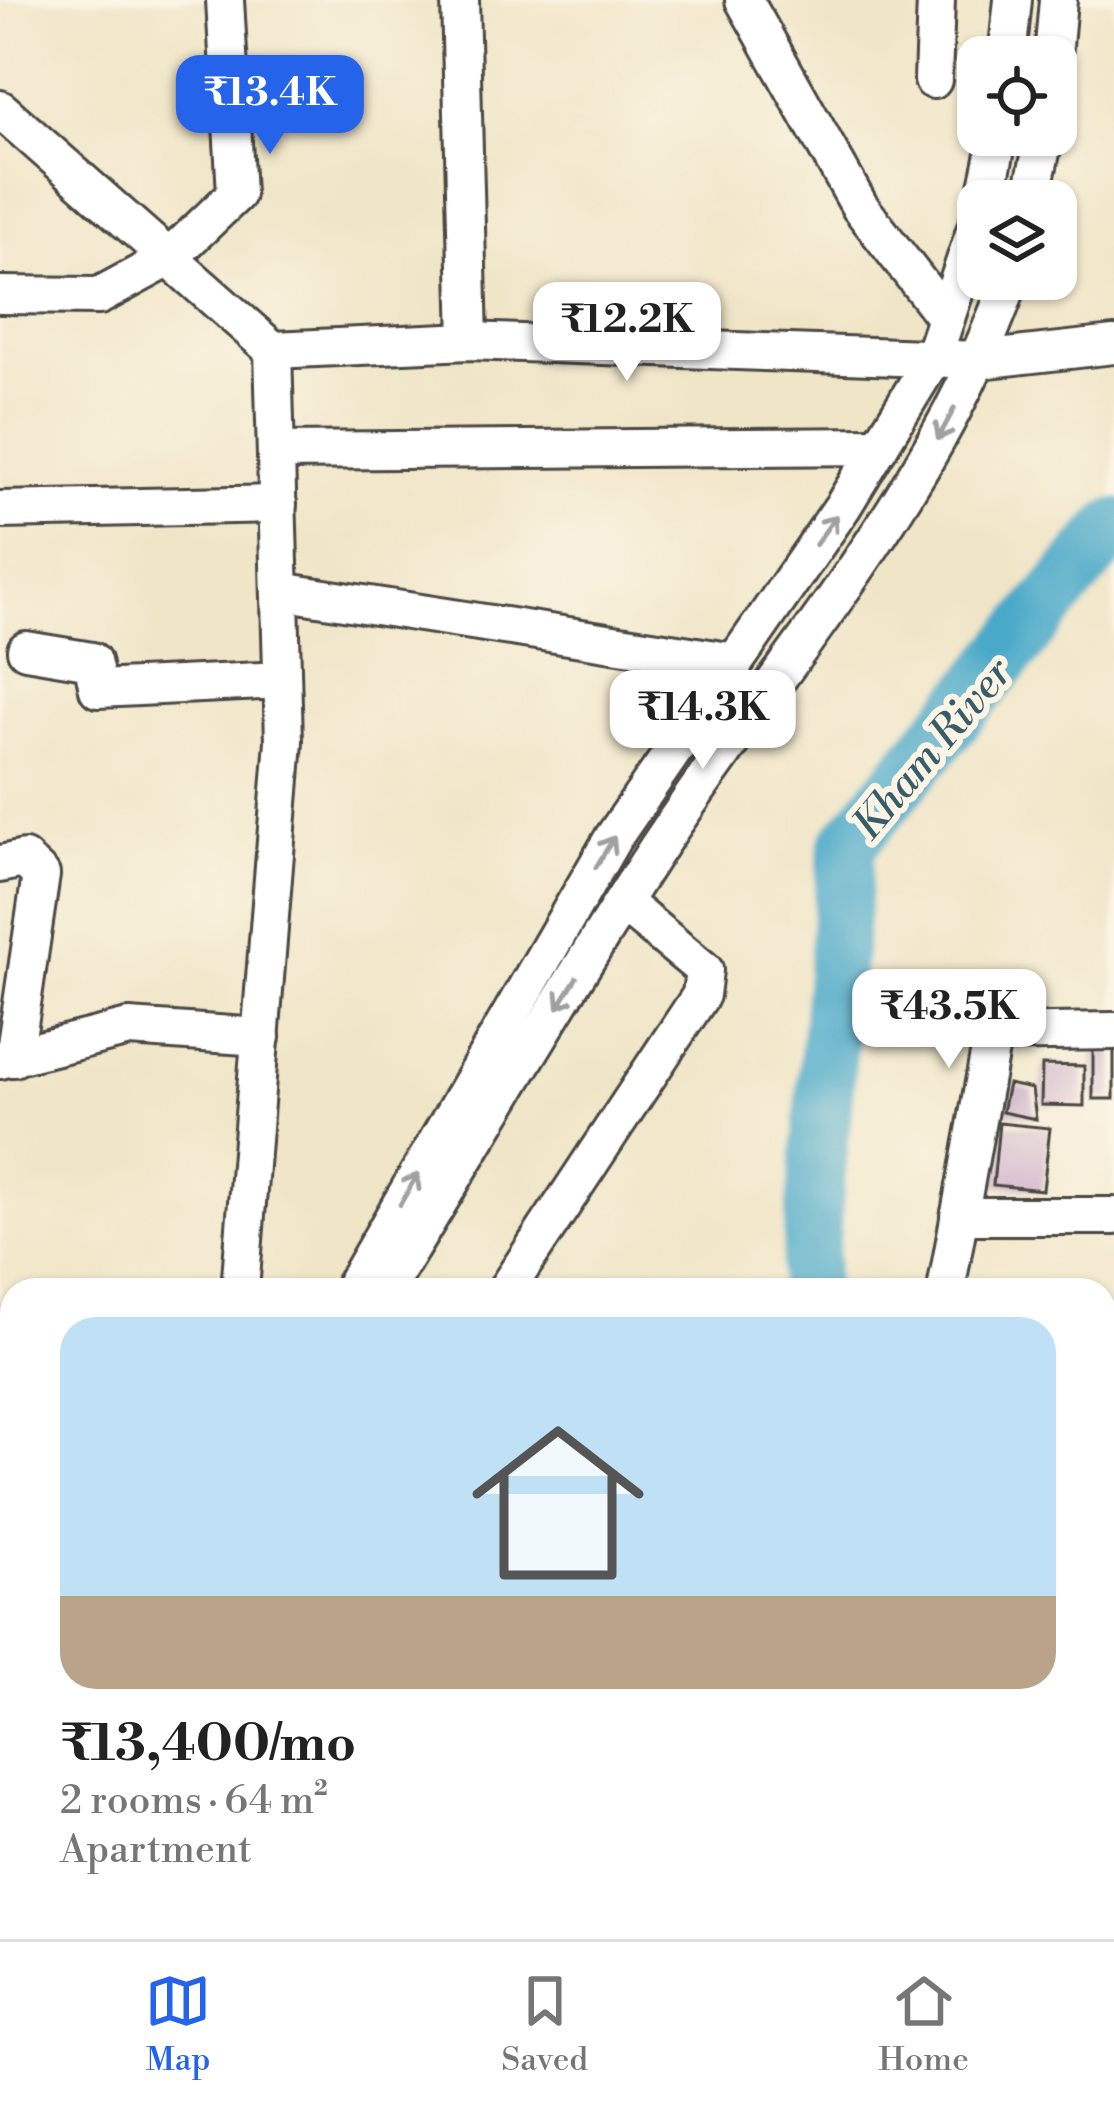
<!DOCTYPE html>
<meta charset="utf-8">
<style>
body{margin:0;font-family:"Libre Bodoni",serif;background:#f6f6f6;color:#222;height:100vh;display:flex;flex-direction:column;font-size:45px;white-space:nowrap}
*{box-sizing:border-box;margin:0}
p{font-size:39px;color:#767676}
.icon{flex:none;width:66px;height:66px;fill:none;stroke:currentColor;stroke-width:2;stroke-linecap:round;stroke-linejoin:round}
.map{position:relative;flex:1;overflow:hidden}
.details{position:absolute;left:0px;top:1278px;width:1116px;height:663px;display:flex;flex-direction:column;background:#fff;border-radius:36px 36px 0 0;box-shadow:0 3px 9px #0004}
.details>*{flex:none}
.controls{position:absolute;left:957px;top:36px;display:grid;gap:24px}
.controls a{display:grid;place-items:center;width:120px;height:120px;border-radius:24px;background:#fff;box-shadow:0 3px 9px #0004;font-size:60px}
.price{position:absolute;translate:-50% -102px;padding:0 27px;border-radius:24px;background:#fff;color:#222;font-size:39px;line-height:78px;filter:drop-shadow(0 3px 6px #0008)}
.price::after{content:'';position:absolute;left:50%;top:72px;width:36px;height:27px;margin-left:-18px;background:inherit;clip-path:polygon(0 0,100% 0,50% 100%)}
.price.on{background:#2563eb;color:#fff}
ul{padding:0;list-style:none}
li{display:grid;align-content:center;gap:24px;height:636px;padding:0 60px}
li span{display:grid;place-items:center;height:372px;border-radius:36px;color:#555}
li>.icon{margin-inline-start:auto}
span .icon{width:216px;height:216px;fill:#fffc;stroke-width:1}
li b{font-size:51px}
.menu{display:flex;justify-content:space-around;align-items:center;height:168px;border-top:3px solid #e0e0e0;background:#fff;font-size:33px;color:#767676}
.menu a{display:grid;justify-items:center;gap:6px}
.menu .on{color:#2563eb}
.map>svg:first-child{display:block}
.built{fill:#d8d7f8}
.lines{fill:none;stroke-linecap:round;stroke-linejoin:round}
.river{stroke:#4aa9c9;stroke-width:57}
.building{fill:#bd9ac1}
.minor-casing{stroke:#494742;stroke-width:42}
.minor{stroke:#fff;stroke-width:36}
.oneway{stroke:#a0a0a0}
.labels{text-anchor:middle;stroke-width:12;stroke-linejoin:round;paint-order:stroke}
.water-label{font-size:42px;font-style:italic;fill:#375d6a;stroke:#fcf5e5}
</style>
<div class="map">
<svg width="1114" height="1939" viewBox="0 0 1114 1939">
<rect width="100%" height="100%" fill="#fcf5e5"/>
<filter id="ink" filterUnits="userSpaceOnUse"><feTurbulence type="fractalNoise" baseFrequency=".00833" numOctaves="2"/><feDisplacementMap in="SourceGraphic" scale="24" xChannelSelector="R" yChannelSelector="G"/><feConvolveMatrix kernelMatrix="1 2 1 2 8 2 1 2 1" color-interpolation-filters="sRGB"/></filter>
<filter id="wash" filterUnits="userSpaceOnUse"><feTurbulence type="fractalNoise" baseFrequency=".004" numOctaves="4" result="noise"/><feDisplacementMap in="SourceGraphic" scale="48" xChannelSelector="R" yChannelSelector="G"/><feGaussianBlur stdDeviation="2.7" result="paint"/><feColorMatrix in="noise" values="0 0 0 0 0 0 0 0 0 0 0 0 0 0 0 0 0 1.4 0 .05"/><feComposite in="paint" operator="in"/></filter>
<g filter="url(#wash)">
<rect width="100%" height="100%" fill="#f0e5c7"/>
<path class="built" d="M142,1929h830l-3,10h-845z"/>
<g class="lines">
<g class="river">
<path d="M807,1290l40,-444 267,-319"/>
<path d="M0,1927l12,-8"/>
</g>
</g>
<g id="blocks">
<g class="building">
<path d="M1114,1040v59h-21v-58z"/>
<path d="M1042,1065l42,1v40l-43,-1z"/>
<path d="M1008,1084l24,5 4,30 -34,-7z"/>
<path d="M999,1123l51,5 -7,62 -50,-5z"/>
<rect x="1104" y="1443" width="10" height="121"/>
<path d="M335,1929h44l-1,10h-43z"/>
<path d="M470,1929l60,2v8h-61z"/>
<path d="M686,1929h64l-1,10h-63z"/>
<path d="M886,1929h55l-1,10h-54z"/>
</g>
</g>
</g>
<g filter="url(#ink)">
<use href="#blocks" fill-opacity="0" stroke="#494742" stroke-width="3"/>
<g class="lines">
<g class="minor-casing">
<g id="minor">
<path d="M460,0l9,341"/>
<path d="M744,0l116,207 86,111"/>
<path d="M1007,57l6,-57"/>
<path d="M1053,57l5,-57"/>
<path d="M933,80l3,-80"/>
<path d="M0,109l273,241 11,391 -44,549"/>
<path d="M985,201l14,-66"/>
<path d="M1030,201l15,-66"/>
<path d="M0,295l99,1 70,-38 67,-64 -11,-194"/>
<path d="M273,350l196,-9 511,19 134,-15"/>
<path d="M276,451l604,-5"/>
<path d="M0,510l278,-6"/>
<path d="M280,591l455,71"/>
<path d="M26,650l66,11 6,28 184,-9"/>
<path d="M0,864l24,-5 17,16 -27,183"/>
<path d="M0,1060l129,-32 132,9"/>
<path d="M959,1216h155"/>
<path d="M351,1290l262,-452 230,-332 89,-146 46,-138"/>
<path d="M385,1290c89,-144 174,-292 267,-434 125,-190 282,-359 358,-577"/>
<path d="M506,1290l195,-295 3,-25 -81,-67"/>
<path d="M946,1290l47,-257 121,-2"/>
<path d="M1104,1390h10"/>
<path d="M0,1470l12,1"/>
<path d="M1104,1782l10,4"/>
<path d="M666,1939l1,-10"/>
</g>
</g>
<use href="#minor" class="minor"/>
</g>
<defs><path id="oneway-shaft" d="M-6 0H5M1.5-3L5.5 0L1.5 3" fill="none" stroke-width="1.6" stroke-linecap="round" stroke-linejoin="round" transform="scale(3)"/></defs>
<g class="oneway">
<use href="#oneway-shaft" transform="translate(946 424) rotate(118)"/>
<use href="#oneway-shaft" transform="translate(826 530) rotate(-55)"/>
<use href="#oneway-shaft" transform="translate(605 852) rotate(-59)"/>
<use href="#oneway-shaft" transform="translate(567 993) rotate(122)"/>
<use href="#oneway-shaft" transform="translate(409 1189) rotate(-60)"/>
</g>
</g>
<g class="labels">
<g class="water-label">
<text transform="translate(931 748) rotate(-50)" y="15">Kham River</text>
</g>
</g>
</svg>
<div class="controls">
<a><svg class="icon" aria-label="locate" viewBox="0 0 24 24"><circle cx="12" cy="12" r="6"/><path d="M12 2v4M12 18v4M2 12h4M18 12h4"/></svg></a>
<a><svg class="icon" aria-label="layers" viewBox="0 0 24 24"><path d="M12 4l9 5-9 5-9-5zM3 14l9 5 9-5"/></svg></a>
</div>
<b class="price on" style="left:270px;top:157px">₹13.4K</b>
<b class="price" style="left:627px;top:384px">₹12.2K</b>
<b class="price" style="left:703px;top:772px">₹14.3K</b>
<b class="price" style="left:949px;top:1071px">₹43.5K</b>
<section class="details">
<ul>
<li><span style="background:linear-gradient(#bfe0f5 75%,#b9a48a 0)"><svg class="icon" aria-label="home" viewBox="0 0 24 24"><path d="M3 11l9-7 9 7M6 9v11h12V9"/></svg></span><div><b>₹13,400/mo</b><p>2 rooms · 64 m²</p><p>Apartment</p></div></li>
</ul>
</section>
</div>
<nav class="menu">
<a class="on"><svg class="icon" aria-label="map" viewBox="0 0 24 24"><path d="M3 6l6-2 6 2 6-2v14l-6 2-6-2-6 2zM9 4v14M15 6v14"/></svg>Map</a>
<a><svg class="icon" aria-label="saved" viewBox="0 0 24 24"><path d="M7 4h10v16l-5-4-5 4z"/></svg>Saved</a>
<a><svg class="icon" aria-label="home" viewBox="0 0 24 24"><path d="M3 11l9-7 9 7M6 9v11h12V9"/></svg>Home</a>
</nav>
